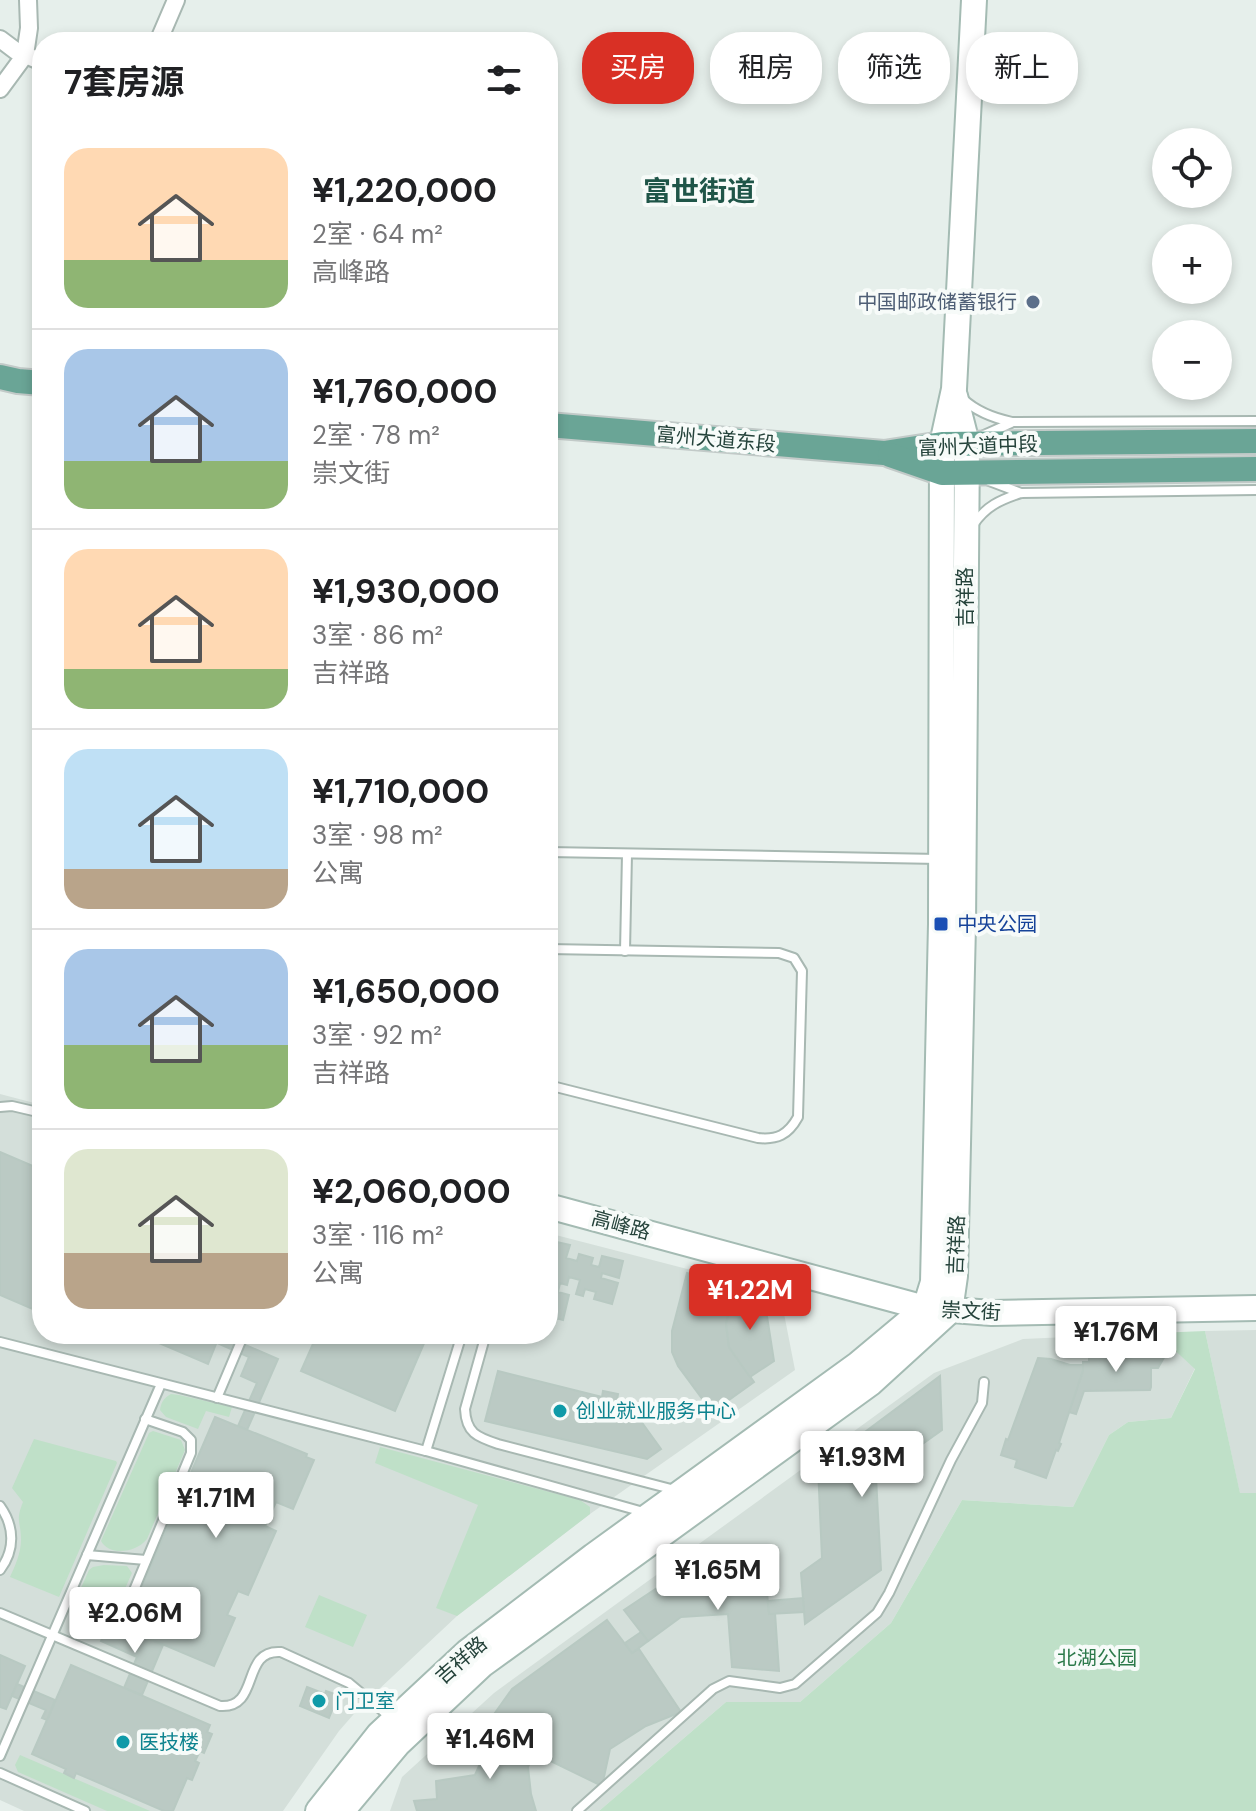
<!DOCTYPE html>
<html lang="zh">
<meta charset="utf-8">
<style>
body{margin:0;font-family:"DM Sans","Noto Sans SC",sans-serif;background:#f6f6f6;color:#202124;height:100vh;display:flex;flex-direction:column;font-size:30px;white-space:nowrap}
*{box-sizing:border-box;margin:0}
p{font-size:26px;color:#757577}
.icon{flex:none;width:44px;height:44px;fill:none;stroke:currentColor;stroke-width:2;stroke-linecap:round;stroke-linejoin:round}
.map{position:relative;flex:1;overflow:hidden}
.details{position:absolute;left:32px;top:32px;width:526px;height:1312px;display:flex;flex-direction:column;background:#fff;border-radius:32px;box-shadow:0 4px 12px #0003}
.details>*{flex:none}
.hud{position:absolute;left:582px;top:32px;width:554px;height:72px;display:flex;gap:16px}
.tools{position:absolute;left:1152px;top:128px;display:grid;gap:16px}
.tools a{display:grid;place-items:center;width:80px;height:80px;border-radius:50%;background:#fff;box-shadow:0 4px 12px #0003;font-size:40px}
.price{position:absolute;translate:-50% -68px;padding:0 18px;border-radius:8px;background:#fff;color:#222;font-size:26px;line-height:52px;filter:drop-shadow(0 2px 4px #0008)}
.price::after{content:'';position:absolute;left:50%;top:48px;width:24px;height:18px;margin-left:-12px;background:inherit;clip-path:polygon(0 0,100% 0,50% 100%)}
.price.on{background:#d93025;color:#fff}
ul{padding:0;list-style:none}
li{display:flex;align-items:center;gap:24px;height:200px;padding:0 32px}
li+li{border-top:2px solid #e0e0e0}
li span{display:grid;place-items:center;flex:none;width:224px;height:160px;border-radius:24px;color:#555}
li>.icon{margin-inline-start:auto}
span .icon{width:96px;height:96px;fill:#fffc;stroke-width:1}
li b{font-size:34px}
h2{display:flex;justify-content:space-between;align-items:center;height:96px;padding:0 32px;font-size:34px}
.pill{padding:0 28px;border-radius:32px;background:#fff;box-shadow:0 4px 12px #0003;font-size:28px;line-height:72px}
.pill.on{background:#d93025;color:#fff}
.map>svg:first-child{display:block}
.built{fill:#d4dfda}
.green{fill:#bfe0c8}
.building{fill:#bbcac4;stroke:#b8c9c2;stroke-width:2}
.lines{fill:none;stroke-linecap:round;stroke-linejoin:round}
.lane-casing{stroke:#a8b8b2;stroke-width:12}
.street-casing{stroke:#a8b8b2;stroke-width:20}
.secondary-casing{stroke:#a4bbb3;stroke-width:28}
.primary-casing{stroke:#c2cac8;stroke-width:28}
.lane{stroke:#fff;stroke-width:8}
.street{stroke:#fff;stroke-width:16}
.secondary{stroke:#fff;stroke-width:24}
.primary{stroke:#6aa596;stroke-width:24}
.service-dot{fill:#5c6f8a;stroke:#f7fbf9;stroke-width:3}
.transit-dot{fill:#1a4fb4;stroke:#f7fbf9;stroke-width:3}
.culture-dot{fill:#0f9aa8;stroke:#f7fbf9;stroke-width:3}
.labels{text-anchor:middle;stroke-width:8;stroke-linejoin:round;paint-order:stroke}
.service-label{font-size:20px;fill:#4e5e75;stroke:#f7fbf9;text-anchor:end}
.street-label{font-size:20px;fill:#24423a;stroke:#f7fbf9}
.transit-label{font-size:20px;fill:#164399;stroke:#f7fbf9;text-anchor:start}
.culture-label{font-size:20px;fill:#0d838f;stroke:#f7fbf9;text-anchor:start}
.park-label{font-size:20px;fill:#2d7a4b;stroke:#f7fbf9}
.district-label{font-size:28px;font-weight:bold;fill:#1f5548;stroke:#f7fbf9}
</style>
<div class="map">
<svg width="1256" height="1811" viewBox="0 0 1256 1811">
<rect width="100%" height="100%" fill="#e6efeb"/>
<g class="built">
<path d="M0,1094l42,11v229h506v-101l232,60 15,77 -205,144 -133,102 -97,91 -21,24 -56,80h-259l-24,-11z"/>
<path d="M1256,1330v163l-16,1 -35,-163z"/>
<path d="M1156,1333l39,35 -24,50 -43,4 -19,13 -36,72 -111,-7 -71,123 -91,79h-74l-127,109h-209l12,-34 92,-84 440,-320 89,-34z"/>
</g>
<g class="green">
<path d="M1205,1331l35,162h16v318h-657l127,-109h74l91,-79 71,-123 111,7 36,-72 19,-13 43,-4 24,-49 -39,-36z"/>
<path d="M171,1394l8,1 53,12 -3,10 -23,-6 -8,18 -32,-12 -6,-7c1,-8 4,-12 11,-16z"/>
<path d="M153,1431l28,9 4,10 -38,89c-10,13 -37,18 -46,2l48,-108z"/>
<path d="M34,1439l82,22 1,2 -58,134 -49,-20c5,-11 11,-24 11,-37 0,-19 -6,-18 2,-38l-11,-14z"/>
<path d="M380,1447l200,53 10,7v7l-133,102 -21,-8 42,-103 -103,-42z"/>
<path d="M104,1565l23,1 5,7 -18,40c-12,3 -23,-4 -35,-9l-2,-7 12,-27 4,-3z"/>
<path d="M319,1595l48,20 -14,32 -48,-20z"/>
<path d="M20,1755l130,56h-43l-89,-39 -3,-7z"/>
</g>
<g class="building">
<path d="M0,1152l42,18v143l-42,-18z"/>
<path d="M548,1240l22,5 -4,13 11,3 2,-7 14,4 -2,7 8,2 3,-11 21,5 -4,17 -17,-5 -1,5 17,5 -6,21 -18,-5 2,-7 -11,-3 -2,7 -7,-2 4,-14 -11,-3 -2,8 -7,-2 -2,9 11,3 -6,25 -15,-4z"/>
<path d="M687,1273l49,13 -10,38 3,23 25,35 -42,30 -34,-46 -6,-14v-21z"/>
<path d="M735,1290l29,7 10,64 -24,16 -21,-30 -3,-23z"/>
<path d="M138,1334h82l-12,30z"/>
<path d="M220,1334l58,25 -31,71 -9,-4 19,-43 -16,-7 8,-19 -32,-14z"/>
<path d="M315,1334h113l-33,77 -94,-40 16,-36z"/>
<path d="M1166,1354l-8,14h-7v19l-1,3 -66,1 -8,23 -7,-2 14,-42v-8h6v-7z"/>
<path d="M1038,1358l13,1 19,6h13v5l-24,73 2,1 -3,7 -2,-1 -10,28 -31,-11 2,-7 -16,-5 5,-16 2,1z"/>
<path d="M498,1371l104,26 1,-6 15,3 -1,6 10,2 34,47 -14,10 -162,-38z"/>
<path d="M940,1376l2,54 -66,47 5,93 -76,54 -4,-51 21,-15 -4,-91z"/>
<path d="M215,1417l82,33 10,4 -1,3 8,3 -21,49 -17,-7 -11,24 11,5 -28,64 -10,-4 -11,24 8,3 -21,48 -90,-38z"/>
<path d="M724,1565l41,5 4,44 6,-1 4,58 -47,-4 -4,-53 -47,3 -33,24 -24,-31 45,-30 57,-4z"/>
<path d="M803,1598l1,14 -35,2 -1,-13z"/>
<path d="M607,1620l25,33 7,-4 42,63 -35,14 -36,23 -8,37 -68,-33 2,-5 -49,-24 25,-35z"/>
<path d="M109,1622l54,23 -21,50 -18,-7 13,-31 -36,-16z"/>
<path d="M641,1632l7,9 -16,12 -7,-10z"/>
<path d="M0,1655l25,11 -19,43 -6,-2z"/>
<path d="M71,1665l139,60 -3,7 5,2 -8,19 -4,-2 -5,10 4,2 -7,17 -5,-2 -14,33h-9l-88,-38 -2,5 -10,-5 2,-4 -34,-15z"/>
<path d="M17,1684l38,16 -8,20 -5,-2 4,-8 -34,-14z"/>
<path d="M307,1687l18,7 1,-3 12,4 -9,23 -29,-12z"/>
<path d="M496,1728l40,20 -8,19 3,27 5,17h-119l-3,-10 23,-2 -1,-18 39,-6z"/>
</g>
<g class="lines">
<g class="lane-casing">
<g id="lane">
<path d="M963,399c14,13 30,19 49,23l244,-1"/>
<path d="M984,435l27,-12"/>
<path d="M989,481l32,12"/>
<path d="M973,525c13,-19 27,-25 48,-32l235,-3"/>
<path d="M548,852l391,7"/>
<path d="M548,949l231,4 15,5 8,13 -4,146c-10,18 -21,23 -40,21l-210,-53"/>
<path d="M625,951l2,-97"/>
<path d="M0,1107l12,-1 30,7"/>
<path d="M486,1334l-21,75c1,24 12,28 33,35l177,46"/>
<path d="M0,1342l426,109 221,62"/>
<path d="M217,1398l27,-64"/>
<path d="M426,1451l36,-117"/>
<path d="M0,1506c15,21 15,44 0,64"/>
<path d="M87,1555l59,5"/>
<path d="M0,1613l220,93c41,3 20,-57 61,-54l68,31 41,34"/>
<path d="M122,1619l69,-166v-13l-8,-8 -38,-13"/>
<path d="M0,1756l161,-372"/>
<path d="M0,1773l85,38"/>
<path d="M577,1811l136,-122 16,-8 51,7 15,-4 82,-71 12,-20 62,-133 31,-57 2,-21"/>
</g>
</g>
<g class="street-casing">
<g id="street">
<path d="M0,39l16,12 26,11"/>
<path d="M158,42l18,-42"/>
<path d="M0,89l25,-34 4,-27 -1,-28"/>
</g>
</g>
<g class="secondary-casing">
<g id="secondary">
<path d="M548,1206l377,102 67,5 264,-5"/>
<path d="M318,1811l61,-77 88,-82 126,-96 265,-192 67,-56 8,-26 8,-358 1,-480 12,-55 20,-389"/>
<path d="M342,1811l56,-67 84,-79 389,-282 79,-72 5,-35 8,-351 4,-482 -12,-47"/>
</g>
</g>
<g class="primary-casing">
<g id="primary">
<path d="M0,377l18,4 24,2"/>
<path d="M548,425l336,28 58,-9 314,-3"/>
<path d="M890,455l52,18 314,-4"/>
</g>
</g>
<use href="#lane" class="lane"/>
<use href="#street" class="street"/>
<use href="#secondary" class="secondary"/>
<use href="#primary" class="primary"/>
</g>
<circle class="service-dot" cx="1033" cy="302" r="8"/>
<rect class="transit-dot" x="933" y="916" width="16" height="16" rx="4"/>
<g class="culture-dot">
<circle cx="560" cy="1411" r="8"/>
<circle cx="319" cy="1701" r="8"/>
<circle cx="123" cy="1742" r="8"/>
</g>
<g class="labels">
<g class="service-label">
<text x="1017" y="309">中国邮政储蓄银行</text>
</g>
<g class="street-label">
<text transform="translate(716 439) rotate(5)" y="7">富州大道东段</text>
<text transform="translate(978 446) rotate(-2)" y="7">富州大道中段</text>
<text transform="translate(965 597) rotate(-90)" y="7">吉祥路</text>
<text transform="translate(621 1225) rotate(15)" y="7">高峰路</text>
<text transform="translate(956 1245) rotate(-88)" y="7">吉祥路</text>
<text transform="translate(971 1311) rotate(3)" y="7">崇文街</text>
<text transform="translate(461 1660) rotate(-41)" y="7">吉祥路</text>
</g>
<g class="transit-label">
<text x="957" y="931">中央公园</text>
</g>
<g class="culture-label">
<text x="576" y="1418">创业就业服务中心</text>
<text x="335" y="1708">门卫室</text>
<text x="139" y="1749">医技楼</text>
</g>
<g class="park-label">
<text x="1097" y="1665">北湖公园</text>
</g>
<g class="district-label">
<text x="699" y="201">富世街道</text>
</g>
</g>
</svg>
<div class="tools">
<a><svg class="icon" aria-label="locate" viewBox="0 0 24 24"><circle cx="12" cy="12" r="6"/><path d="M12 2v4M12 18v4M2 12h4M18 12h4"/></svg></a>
<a>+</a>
<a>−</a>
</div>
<b class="price on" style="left:750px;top:1332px">¥1.22M</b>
<b class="price" style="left:1116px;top:1374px">¥1.76M</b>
<b class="price" style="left:862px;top:1499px">¥1.93M</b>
<b class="price" style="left:216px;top:1540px">¥1.71M</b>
<b class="price" style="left:718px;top:1612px">¥1.65M</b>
<b class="price" style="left:135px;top:1655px">¥2.06M</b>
<b class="price" style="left:490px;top:1781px">¥1.46M</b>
<div class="hud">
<a class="pill on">买房</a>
<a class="pill">租房</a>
<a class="pill">筛选</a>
<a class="pill">新上</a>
</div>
<section class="details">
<h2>7套房源<svg class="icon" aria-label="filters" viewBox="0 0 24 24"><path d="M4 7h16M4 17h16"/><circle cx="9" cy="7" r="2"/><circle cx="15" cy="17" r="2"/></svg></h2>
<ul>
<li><span style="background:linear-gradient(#ffd9b3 70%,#8fb573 0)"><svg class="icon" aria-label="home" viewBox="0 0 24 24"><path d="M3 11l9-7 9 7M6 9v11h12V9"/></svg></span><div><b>¥1,220,000</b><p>2室 · 64 m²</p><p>高峰路</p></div></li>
<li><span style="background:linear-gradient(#a9c7e8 70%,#8fb573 0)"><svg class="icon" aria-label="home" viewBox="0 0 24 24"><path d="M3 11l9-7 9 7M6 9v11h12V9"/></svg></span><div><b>¥1,760,000</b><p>2室 · 78 m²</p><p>崇文街</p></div></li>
<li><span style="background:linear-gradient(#ffd9b3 75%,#8fb573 0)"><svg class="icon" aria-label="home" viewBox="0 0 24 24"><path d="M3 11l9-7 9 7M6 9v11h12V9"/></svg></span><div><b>¥1,930,000</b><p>3室 · 86 m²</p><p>吉祥路</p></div></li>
<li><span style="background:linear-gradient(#bfe0f5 75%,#b9a48a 0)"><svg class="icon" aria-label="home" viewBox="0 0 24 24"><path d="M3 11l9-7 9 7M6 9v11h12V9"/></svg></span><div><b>¥1,710,000</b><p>3室 · 98 m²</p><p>公寓</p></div></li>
<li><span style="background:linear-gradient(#a9c7e8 60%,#8fb573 0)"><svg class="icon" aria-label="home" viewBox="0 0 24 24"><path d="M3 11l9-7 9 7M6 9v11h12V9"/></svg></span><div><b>¥1,650,000</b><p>3室 · 92 m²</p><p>吉祥路</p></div></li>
<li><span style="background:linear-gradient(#dfe7d0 65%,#b9a48a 0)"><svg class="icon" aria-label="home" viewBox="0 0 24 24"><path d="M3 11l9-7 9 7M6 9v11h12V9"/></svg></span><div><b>¥2,060,000</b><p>3室 · 116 m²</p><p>公寓</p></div></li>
</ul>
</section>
</div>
